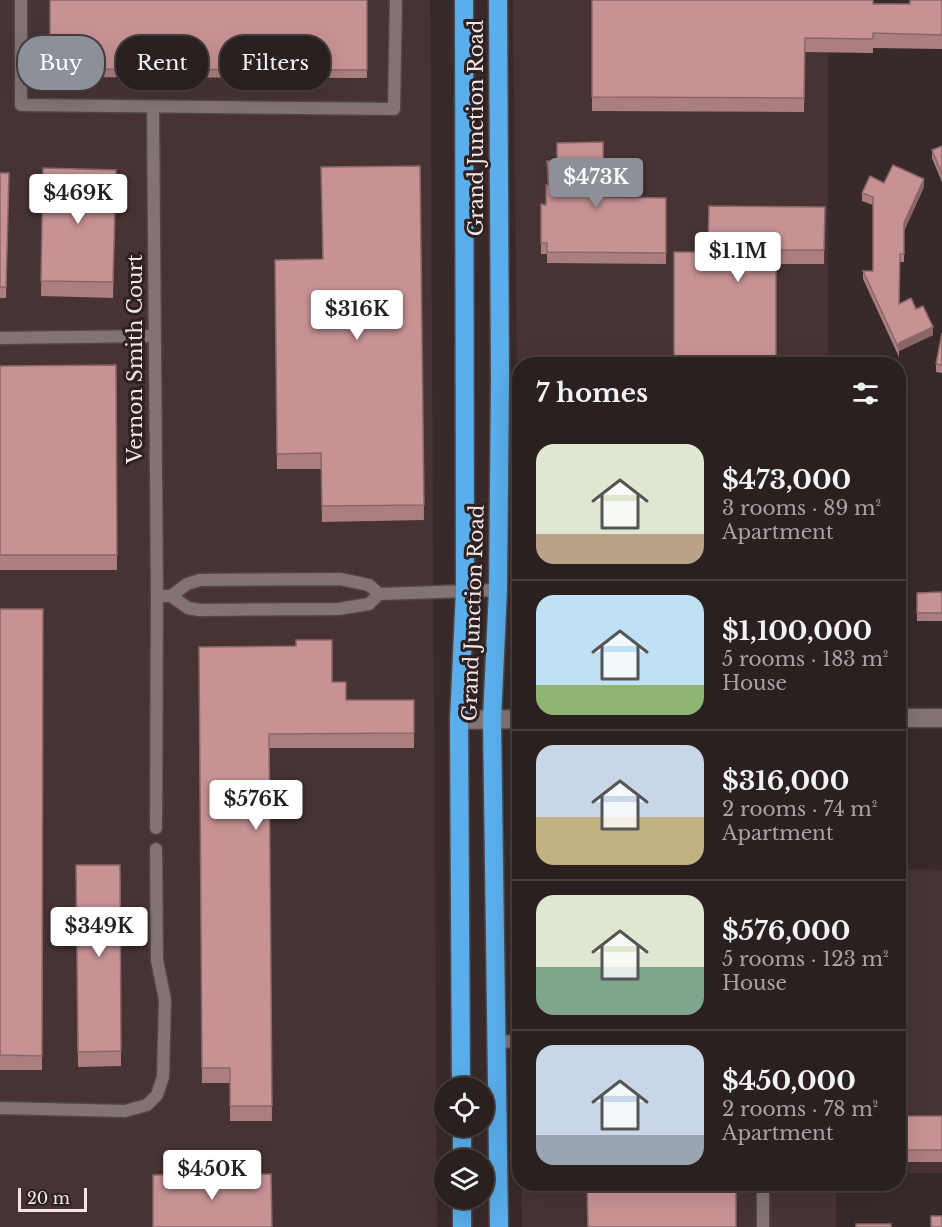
<!DOCTYPE html>
<meta charset="utf-8">
<style>
body{margin:0;font-family:"Libre Baskerville",serif;background:#322829;color:#f1f3f6;height:100vh;display:flex;flex-direction:column;font-size:22px;white-space:nowrap}
*{box-sizing:border-box;margin:0}
p{font-size:20px;color:#a5a3a5}
.icon{flex:none;width:33px;height:33px;fill:none;stroke:currentColor;stroke-width:2;stroke-linecap:round;stroke-linejoin:round}
.map{position:relative;flex:1;overflow:hidden}
.side{position:absolute;left:512px;top:357px;width:394px;height:834px;display:flex;flex-direction:column;background:#2a2020;border-radius:24px;box-shadow:0 6px 24px #0002,0 0 0 2px #463e3e}
.side>*{flex:none}
.top-card{position:absolute;left:18px;top:36px;width:404px;height:54px;display:flex;gap:12px}
.controls{position:absolute;left:434px;top:1077px;display:grid;gap:12px}
.controls a{display:grid;place-items:center;width:60px;height:60px;border-radius:50%;background:#2a2020;box-shadow:0 6px 24px #0002,0 0 0 2px #463e3e;font-size:30px}
.scale{position:absolute;left:18px;bottom:15px;width:69px;box-sizing:border-box;padding-left:6px;border:3px solid #f1e7e7;border-top:0;font-size:16px;line-height:21px;white-space:nowrap;color:#f1e7e7;-webkit-text-stroke:4px #2e2121;paint-order:stroke}
.price{position:absolute;translate:-50% -51px;padding:0 14px;border-radius:6px;background:#fff;color:#222;font-size:20px;line-height:39px;filter:drop-shadow(0 2px 3px #0008)}
.price::after{content:'';position:absolute;left:50%;top:36px;width:18px;height:14px;margin-left:-9px;background:inherit;clip-path:polygon(0 0,100% 0,50% 100%)}
.price.active{background:#8c9099;color:#fff}
ul{padding:0;list-style:none}
li{display:flex;align-items:center;gap:18px;height:150px;padding:0 24px}
li+li{border-top:2px solid #463e3e}
li span{display:grid;place-items:center;flex:none;width:168px;height:120px;border-radius:18px;color:#555}
li>.icon{margin-inline-start:auto}
span .icon{width:72px;height:72px;fill:#fffc;stroke-width:1}
li b{font-size:26px}
h2{display:flex;justify-content:space-between;align-items:center;height:72px;padding:0 24px;font-size:26px}
.chip{padding:0 21px;border-radius:24px;background:#2a2020;box-shadow:0 6px 24px #0002,0 0 0 2px #463e3e;font-size:21px;line-height:54px}
.chip.active{background:#8c9099;color:#fff}
.map>svg:first-child{display:block}
.built{fill:#473334}
.lines{fill:none;stroke-linecap:round;stroke-linejoin:round}
.lane-casing{stroke:#514646;stroke-width:15}
.street-casing{stroke:#514646;stroke-width:21}
.highway-casing{stroke:#514646;stroke-width:21}
.lane{stroke:#837373;stroke-width:12}
.street{stroke:#837373;stroke-width:18}
.highway{stroke:#59aeeb;stroke-width:18}
.wall{fill:#ab7e7f}
.shaded-wall{fill:#8b6668}
.building{fill:#c79294;stroke:#8b6668;stroke-width:1.5}
.labels{text-anchor:middle;stroke-width:6;stroke-linejoin:round;paint-order:stroke}
.street-label{font-size:20px;fill:#f1e7e7;stroke:#2e2121}
</style>
<div class="map">
<svg width="942" height="1227" viewBox="0 0 942 1227">
<rect width="100%" height="100%" fill="#382a2b"/>
<g class="built">
<path d="M0,0h430l7,1227h-437z"/>
<path d="M513,0h315v364h-309v201z"/>
<path d="M898,869l44,1v303h-43z"/>
<rect x="522" y="1184" width="314" height="43"/>
</g>
<g class="lines">
<g class="lane-casing">
<g id="lane">
<path d="M21,0v105l373,4 2,-109"/>
<path d="M153,107l4,489 -1,232"/>
<path d="M0,338l154,-2"/>
<path d="M164,596h7l16,-12 13,-4 140,-1 29,6 10,9"/>
<path d="M171,596l17,12 11,2 139,-1 31,-5 10,-10 119,-4"/>
<path d="M496,1042l23,-1"/>
<path d="M0,1108l125,3 22,-6 10,-10 6,-18 2,-77 -8,-40 -1,-111"/>
<path d="M763,1184v43"/>
</g>
</g>
<g class="street-casing">
<g id="street">
<path d="M898,718h44"/>
<path d="M459,720l60,-1"/>
</g>
</g>
<g class="highway-casing">
<g id="highway">
<path d="M498,0l2,381 -2,209 -6,129 7,508"/>
<path d="M461,1088l-2,-368 6,-129 -1,-591"/>
<path d="M462,1126v34"/>
<path d="M462,1198v29"/>
</g>
</g>
<use href="#lane" class="lane"/>
<use href="#street" class="street"/>
<use href="#highway" class="highway"/>
</g>
<g class="wall">
<path d="M50,0h317v78l-317,-1z"/>
<path d="M592,0l318,4 32,-4v49l-69,-1v5l-68,-1 -1,60 -212,-1z"/>
<path d="M942,146v36l-10,-24v-8z"/>
<path d="M420,166l4,354 -102,2 -1,-53h-44l-2,-209 47,-1z"/>
<path d="M43,168l73,2 -3,128 -72,-2z"/>
<path d="M0,173h9l-3,125h-6z"/>
<path d="M884,183l40,4 -20,44v31h-4l-1,42 17,5 17,26 -34,16v6l-36,-78v-8h10v-66l-11,-4v-8z"/>
<path d="M548,185l56,12 62,1v66l-119,-1v-9h-6v-11l5,-38z"/>
<path d="M825,207l-1,57h-48l-68,-12z"/>
<path d="M942,333v40l-6,-1v-8z"/>
<path d="M116,365l1,205h-117v-204z"/>
<path d="M942,592v29h-25v-28z"/>
<path d="M0,609h43l-1,461h-42z"/>
<path d="M199,647l133,35 14,18h68v48h-145l3,373h-42v-38h-28z"/>
<path d="M76,865h44l1,201 -43,1z"/>
<rect x="898" y="1116" width="44" height="46"/>
</g>
<g class="shaded-wall">
<path d="M924,179v8l-20,44v31v-39z"/>
<path d="M933,327v8l-34,16v-8z"/>
</g>
<g class="building">
<path d="M50,0h317v70l-317,-1z"/>
<path d="M592,0h281v4h37v-4h32v35l-69,-2v6l-68,-1 -1,60 -212,-1z"/>
<path d="M603,142l1,55 62,1v55l-119,-1v-9h-6v-39l5,1v-20h2l-1,-24h10v-18z"/>
<path d="M942,146v28l-10,-24z"/>
<path d="M893,165l31,14 -20,44v31h-4l-1,50 12,-6 5,11 7,-3 10,21 -34,16v6l-36,-78h10v-74l-11,-4 8,-17 14,7z"/>
<path d="M420,166l4,339 -102,1 -1,-53 -44,1 -2,-194 48,-1 -2,-92z"/>
<path d="M43,168l73,2 -3,112 -72,-1z"/>
<path d="M0,173h9l-3,114h-6z"/>
<path d="M709,206l116,1 -1,43h-48v114h-102v-112h34z"/>
<path d="M942,333v32l-6,-1z"/>
<path d="M116,365l1,190h-117v-189z"/>
<path d="M942,592v21h-25v-20z"/>
<path d="M0,609h43l-1,447 -42,-1z"/>
<path d="M296,640h36v42h14v18h68v33l-145,1 3,372h-42v-38h-28l-3,-421 97,-1z"/>
<path d="M76,865h44l1,186 -43,1z"/>
<rect x="898" y="1116" width="44" height="34"/>
<path d="M271,1174l1,53h-119v-52z"/>
<path d="M587,1184h149v43h-148z"/>
<rect x="931" y="1216" width="11" height="11"/>
<rect x="856" y="1224" width="35" height="3"/>
</g>
<g class="labels">
<g class="street-label">
<text transform="translate(476 128) rotate(-90)" y="7">Grand Junction Road</text>
<text transform="translate(135 359) rotate(-90)" y="7">Vernon Smith Court</text>
<text transform="translate(473 613) rotate(-88)" y="7">Grand Junction Road</text>
</g>
</g>
</svg>
<div class="controls">
<a><svg class="icon" aria-label="locate" viewBox="0 0 24 24"><circle cx="12" cy="12" r="6"/><path d="M12 2v4M12 18v4M2 12h4M18 12h4"/></svg></a>
<a><svg class="icon" aria-label="layers" viewBox="0 0 24 24"><path d="M12 4l9 5-9 5-9-5zM3 14l9 5 9-5"/></svg></a>
</div>
<div class="scale">20 m</div>
<b class="price active" style="left:596px;top:209px">$473K</b>
<b class="price" style="left:78px;top:225px">$469K</b>
<b class="price" style="left:738px;top:283px">$1.1M</b>
<b class="price" style="left:357px;top:341px">$316K</b>
<b class="price" style="left:256px;top:831px">$576K</b>
<b class="price" style="left:99px;top:958px">$349K</b>
<b class="price" style="left:212px;top:1201px">$450K</b>
<div class="top-card">
<a class="chip active">Buy</a>
<a class="chip">Rent</a>
<a class="chip">Filters</a>
</div>
<section class="side">
<h2>7 homes<svg class="icon" aria-label="filters" viewBox="0 0 24 24"><path d="M4 7h16M4 17h16"/><circle cx="9" cy="7" r="2"/><circle cx="15" cy="17" r="2"/></svg></h2>
<ul>
<li><span style="background:linear-gradient(#dfe7d0 75%,#b9a48a 0)"><svg class="icon" aria-label="home" viewBox="0 0 24 24"><path d="M3 11l9-7 9 7M6 9v11h12V9"/></svg></span><div><b>$473,000</b><p>3 rooms · 89 m²</p><p>Apartment</p></div></li>
<li><span style="background:linear-gradient(#bfe0f5 75%,#8fb573 0)"><svg class="icon" aria-label="home" viewBox="0 0 24 24"><path d="M3 11l9-7 9 7M6 9v11h12V9"/></svg></span><div><b>$1,100,000</b><p>5 rooms · 183 m²</p><p>House</p></div></li>
<li><span style="background:linear-gradient(#c9d6e8 60%,#c2b280 0)"><svg class="icon" aria-label="home" viewBox="0 0 24 24"><path d="M3 11l9-7 9 7M6 9v11h12V9"/></svg></span><div><b>$316,000</b><p>2 rooms · 74 m²</p><p>Apartment</p></div></li>
<li><span style="background:linear-gradient(#dfe7d0 60%,#7fa58c 0)"><svg class="icon" aria-label="home" viewBox="0 0 24 24"><path d="M3 11l9-7 9 7M6 9v11h12V9"/></svg></span><div><b>$576,000</b><p>5 rooms · 123 m²</p><p>House</p></div></li>
<li><span style="background:linear-gradient(#c9d6e8 75%,#9aa5b1 0)"><svg class="icon" aria-label="home" viewBox="0 0 24 24"><path d="M3 11l9-7 9 7M6 9v11h12V9"/></svg></span><div><b>$450,000</b><p>2 rooms · 78 m²</p><p>Apartment</p></div></li>
</ul>
</section>
</div>
